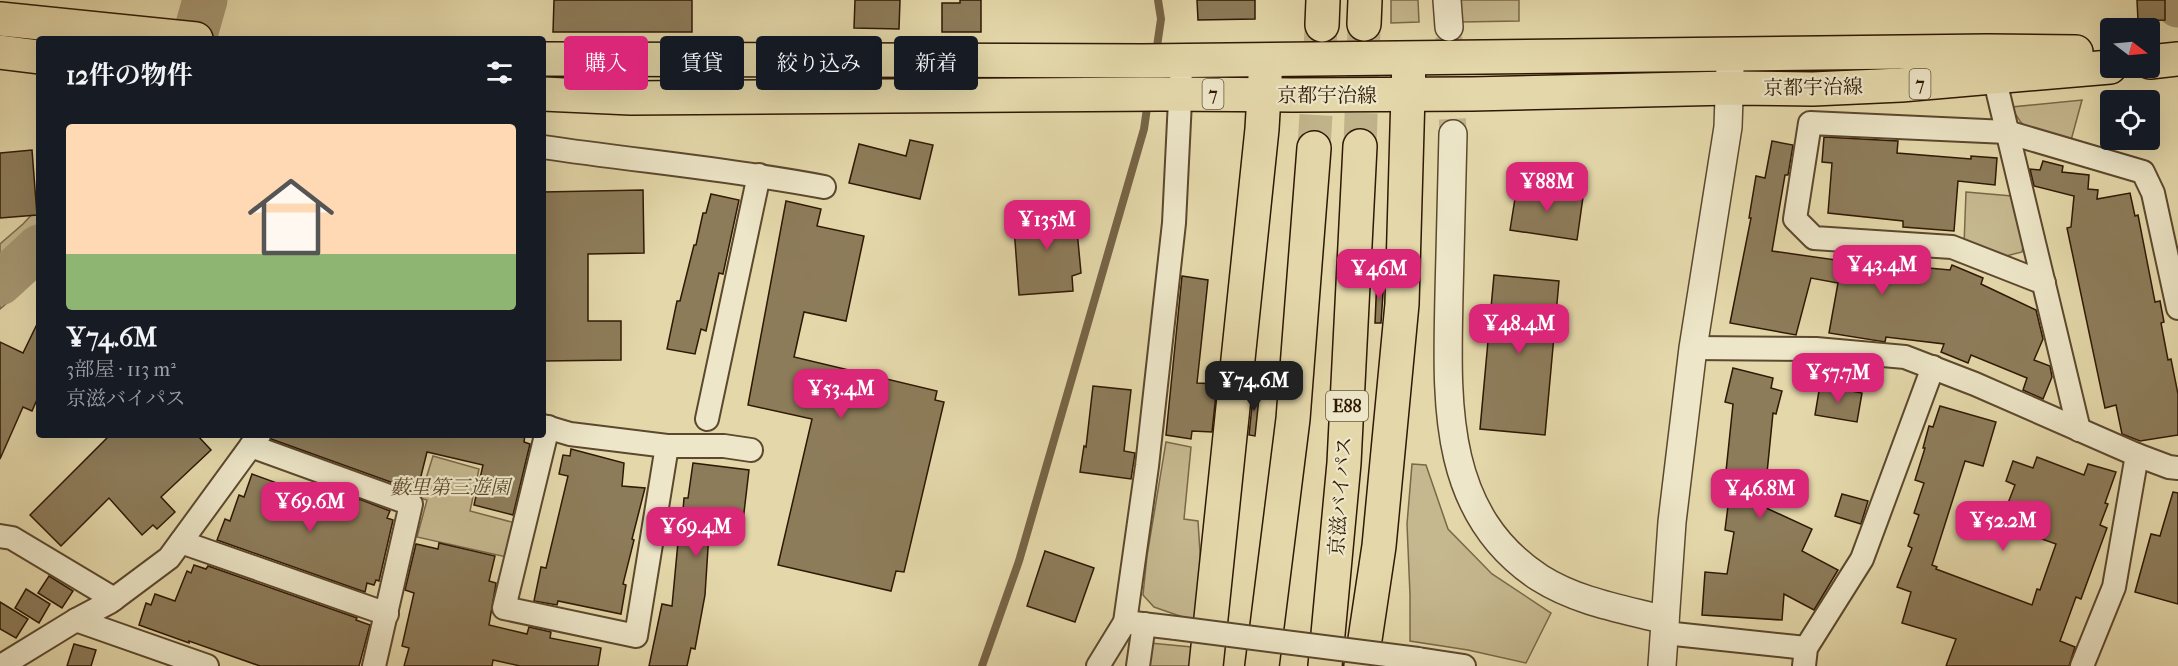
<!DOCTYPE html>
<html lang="ja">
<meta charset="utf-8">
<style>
body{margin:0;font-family:"IM FELL French Canon","Noto Serif JP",serif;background:#242831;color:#f1f3f6;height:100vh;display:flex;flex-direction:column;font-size:22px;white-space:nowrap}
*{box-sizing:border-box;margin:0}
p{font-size:20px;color:#9ea1a6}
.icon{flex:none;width:33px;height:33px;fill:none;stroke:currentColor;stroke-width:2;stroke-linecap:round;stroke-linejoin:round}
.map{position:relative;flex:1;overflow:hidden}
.panel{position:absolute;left:36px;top:36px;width:510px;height:402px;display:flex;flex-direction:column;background:#171b24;border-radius:6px;box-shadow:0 6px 24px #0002}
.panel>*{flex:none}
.hud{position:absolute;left:564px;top:36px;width:570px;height:54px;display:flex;gap:12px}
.needle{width:39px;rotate:106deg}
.buttons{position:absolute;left:2100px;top:18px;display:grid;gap:12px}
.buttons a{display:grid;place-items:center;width:60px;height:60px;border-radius:6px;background:#171b24;box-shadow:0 6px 24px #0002;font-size:30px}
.price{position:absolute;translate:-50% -51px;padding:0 14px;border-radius:12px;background:#db2777;color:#fff;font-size:20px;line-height:39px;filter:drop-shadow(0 2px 3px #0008)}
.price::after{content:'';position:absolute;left:50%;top:36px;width:18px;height:14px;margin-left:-9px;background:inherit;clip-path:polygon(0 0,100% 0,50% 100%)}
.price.selected{background:#222;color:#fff}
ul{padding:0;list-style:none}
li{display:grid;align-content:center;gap:12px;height:318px;padding:0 30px}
li span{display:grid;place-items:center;height:186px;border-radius:6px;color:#555}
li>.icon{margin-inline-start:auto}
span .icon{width:108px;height:108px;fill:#fffc;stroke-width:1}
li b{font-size:26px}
h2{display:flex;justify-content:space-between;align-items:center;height:72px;padding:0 30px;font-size:26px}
.chip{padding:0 21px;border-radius:6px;background:#171b24;box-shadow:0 6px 24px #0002;font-size:21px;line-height:54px}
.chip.selected{background:#db2777;color:#fff}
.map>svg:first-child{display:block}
.green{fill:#c5b78e;stroke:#7a6849;stroke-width:1.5}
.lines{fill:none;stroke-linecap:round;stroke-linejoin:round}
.stream{stroke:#766446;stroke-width:8}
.river{stroke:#a69772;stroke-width:45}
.building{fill:#8d7c5a;stroke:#2f1804;stroke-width:1.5}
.tertiary-tunnel{stroke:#c0b289;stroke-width:27;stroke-dasharray:27 14;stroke-linecap:butt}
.motorway-tunnel{stroke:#c0b289;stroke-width:33;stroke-dasharray:33 16;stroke-linecap:butt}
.minor-casing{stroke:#5c482e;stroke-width:26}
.tertiary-casing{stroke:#5c482e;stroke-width:30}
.primary-casing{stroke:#2f1804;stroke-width:36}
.motorway-casing{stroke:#2f1804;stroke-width:36}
.minor{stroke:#ede6c8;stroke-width:22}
.tertiary{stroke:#ede6c8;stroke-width:27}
.primary{stroke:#e4d8aa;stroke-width:33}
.motorway{stroke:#e4d8aa;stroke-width:33}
.minor-bridge-casing{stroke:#5c482e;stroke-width:26;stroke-linecap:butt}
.minor-bridge{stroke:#ede6c8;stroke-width:22}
.labels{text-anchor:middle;stroke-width:4.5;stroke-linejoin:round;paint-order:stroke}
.shield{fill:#ede6c8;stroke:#68563f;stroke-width:1.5}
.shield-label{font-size:18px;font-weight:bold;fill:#2f1804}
.street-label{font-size:20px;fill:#2f1804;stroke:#ede6c8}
.park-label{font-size:20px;font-style:italic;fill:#5c482d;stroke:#ede6c8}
</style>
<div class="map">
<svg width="2178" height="666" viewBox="0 0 2178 666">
<rect width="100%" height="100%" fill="#e4d8aa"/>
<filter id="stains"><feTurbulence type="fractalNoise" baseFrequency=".00333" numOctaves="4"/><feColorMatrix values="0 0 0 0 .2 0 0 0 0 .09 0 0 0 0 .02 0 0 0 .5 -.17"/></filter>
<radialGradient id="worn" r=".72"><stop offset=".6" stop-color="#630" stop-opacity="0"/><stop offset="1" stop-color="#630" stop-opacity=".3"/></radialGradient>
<g class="green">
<path d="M1391,0h27l1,22 -28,1z"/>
<path d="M1460,0h59v21l-58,1z"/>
<path d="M2082,100l-12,44c-28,-8 -46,-8 -58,-37z"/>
<path d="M1966,192l46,4 14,35 -4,21 -20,5 -38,-12z"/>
<path d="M39,207v69l-39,33v-65l23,-20z"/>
<path d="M1166,442l25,5 -7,72 14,2 4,62 -5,39 -43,-15 -11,-12 4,-39z"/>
<path d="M433,456l46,13 -9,42 49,13 -8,34 -94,-21 10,-37 -7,-2z"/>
<path d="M1412,464l14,1 22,64 44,45 59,39 -25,50 -58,-13 -58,-9v-46l-3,-71z"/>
<path d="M1150,643l52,5 -2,18h-53z"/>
</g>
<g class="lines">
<g class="stream">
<path d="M1156,53l5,-34 -3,-19"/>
<path d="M982,666l37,-105 125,-432 4,-28"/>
</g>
<g class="river">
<path d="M2172,0l6,5"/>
<path d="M194,39l11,-39"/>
<path d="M0,283l39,-36"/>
</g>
</g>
<g class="building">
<path d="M554,0h138v32h-139z"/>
<path d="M855,0h45l-1,29 -45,-1z"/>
<path d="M960,0h21v32h-39v-29h18z"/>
<path d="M1197,0h58v19l-57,1z"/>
<path d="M2137,0h28v20l-27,1z"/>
<path d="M1824,137l74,4 -1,12 74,6v-3l26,2 -2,27 -37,-4 -4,50 -51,-4v-6l-75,-8 4,-50 -10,-1z"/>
<path d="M910,140l23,5 -13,54 -71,-16 10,-39 47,12z"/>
<path d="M1772,141l21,4 -5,30h-3l-13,76 92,13 1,-6 31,3v4l54,5 2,-5 31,13 -2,6 55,26 7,29 -9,21 16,6 2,11 -9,22 -20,-9 4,-12 -56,-23 -3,8 -27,-11 3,-8 -58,-7 -1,5 -56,-9 9,-50 -27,-5 -15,57 -66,-12 21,-105h-2l7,-42 9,2z"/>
<path d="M32,150l5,65 -37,3v-65z"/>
<path d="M2043,161l20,5 -1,6 27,3 -1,14 10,1 -1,9 33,-6 5,23 3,-1 17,87 5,-1 4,21 -3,1 7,37 3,-1 7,35v41l-38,6 -18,-7 -6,-29 -11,3 -38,-180 4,-1 3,-31 -40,-10 -4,-17 10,1z"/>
<path d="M1517,186l66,11 -6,43 -67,-10z"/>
<path d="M643,190l1,63 -56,1v67h33v39l-78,1v-169z"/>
<path d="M711,194l28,6 -16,74 -4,-1 -13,58 -5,-2 -6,25 -28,-5 10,-48h3l14,-56h2l7,-32h3z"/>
<path d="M786,201l35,8 -4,17 47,10 -18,85 -42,-9 -10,45 143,34 -2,9 9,2 -40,170 -8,-1 -5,20 -113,-26 34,-146 -64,-14z"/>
<path d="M1075,209l6,64 -9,3 1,15 -54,4 -6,-81z"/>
<path d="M1494,275l65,6 -14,154 -65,-6z"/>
<path d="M1182,276l26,4 -11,103 20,1 -5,48 -20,-1 -1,8 -25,-4z"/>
<path d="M1377,277l7,1 -3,45h-6z"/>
<path d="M39,320v75l-7,16 -9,-4 -23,52v-117l23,11z"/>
<path d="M1733,368l40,10 -2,10 11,3 -6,23 -3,-1 -8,80h3l-4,14 48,22 -10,22 36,19 -24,40 -30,-16 -2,26 -80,-5 3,-43 22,2 7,-42 -9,-2 6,-48 -6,-1 8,-77 -8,-2z"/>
<path d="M1820,385l42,8 -5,29 -42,-7z"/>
<path d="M1093,386l38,4 -7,61 11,2 -4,26 -51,-7 4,-26 2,1z"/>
<path d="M1254,387l6,1 -5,48 -6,-1z"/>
<path d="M1940,406l56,16 -13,44 -18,-5 -33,104 5,2 -1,2 96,36 5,-16 3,1 16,-46 -56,-20 15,-39 -9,-4 7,-20 20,7 4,-11 47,18 4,-11 28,8 -11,31 3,1 -8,21 7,3 -26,71 -5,-2 -16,44 15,6 -6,19h-123l10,-27 -54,-16 9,-31 -14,-5 15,-39 -4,-2 11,-31 -5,-2 10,-30 -9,-3 10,-32h-2l6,-22 4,1z"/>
<path d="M110,435h87l14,15 -50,47 14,15 -18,17 -4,-4 -11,10 -33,-37 -48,48 -31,-31z"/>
<path d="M272,435h253l-1,7 6,2 -17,71 -39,-10 9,-40 -56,-13 -8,32 -18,-4 -2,5 -128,-46z"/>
<path d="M571,449l53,14 -2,23 23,2 -13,51 2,1 -11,44 3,1 -5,29 -63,-13 -1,4 -23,-4 7,-34 5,1 22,-92 -9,-2 4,-19 7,1z"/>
<path d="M693,463l56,7 -6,51 -33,-4 -5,78 -10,54 -4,-1 -4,18h-38l13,-62 10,2 6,-64h-2l1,-20h5l2,-24h4z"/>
<path d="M252,474l102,37 5,-12 31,12 -3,7 6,2 -14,61 -3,-1 -2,5 -7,-2 -2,9 -148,-52 8,-21 5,2 9,-26 5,2z"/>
<path d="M2173,492l5,1v111l-43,-12 16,-58 9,2z"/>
<path d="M1842,494l26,7 -7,23 -26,-8z"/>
<path d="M439,543l56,13 -6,25 7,2 -7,42 38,9 2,-7 22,5 -1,6 51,10 -3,18h-78l-27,-6 -1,6h-88l5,-18 -7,-2 12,-53 -9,-3 11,-46 22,5z"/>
<path d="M1045,551l49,17 -19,54 -48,-16z"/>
<path d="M194,565l12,4 2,-3 149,52 -1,2 14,5 -11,41h-99l-71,-25v2l-50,-18 7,-22 5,2 4,-11 20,7 12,-30 4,2z"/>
<path d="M49,576l24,15 -11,17 -24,-15z"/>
<path d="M26,589l24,15 -11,19 -24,-15z"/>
<path d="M0,602l28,17 -12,19 -16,-9z"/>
<path d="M74,644l22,6 -5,16h-24z"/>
</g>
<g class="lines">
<path class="tertiary-tunnel" d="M1449,37l4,97"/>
<g class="motorway-tunnel">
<path d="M1360,146l4,-117"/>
<path d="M1314,148l7,-118"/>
</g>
<g class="minor-casing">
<g id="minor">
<path d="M1991,64l88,366"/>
<path d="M543,147c94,14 188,22 281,40"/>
<path d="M2044,283l-92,-36 -138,-9 -19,-19 15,-96 197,9 136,40 10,21 25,115"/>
<path d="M1693,348l123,1 89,8 70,27 162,71 32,12 9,1"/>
<path d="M707,419l52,-244"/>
<path d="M543,426l27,8 97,12h57l27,4"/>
<path d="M548,427l-44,181 132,28 31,-190"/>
<path d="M251,446l160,58 -37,162"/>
<path d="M0,536l12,2 102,61"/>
<path d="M181,542l206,72"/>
<path d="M76,620l131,46"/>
<path d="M1125,622l51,6"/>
<path d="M1665,633l141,15"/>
<path d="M1418,659l46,7"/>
<path d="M1,666l75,-46 34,-18 59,-44 90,-123"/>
<path d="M1098,666l27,-44 22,-156 27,-243 7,-143"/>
<path d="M1138,666l6,-42"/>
<path d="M1804,666l2,-18 56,-89 71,-192"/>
<path d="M2082,666l32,-79 23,-132"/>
</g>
</g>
<g class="tertiary-casing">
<g id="tertiary">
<path d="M1447,0l2,27"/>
<path d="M1453,134c-1,53 -3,106 -4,160 -2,105 -9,219 91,284 38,24 83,31 125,42"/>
<path d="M1662,666l10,-144 21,-174 35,-221 2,-59"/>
</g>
</g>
<g class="primary-casing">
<g id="primary">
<path d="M0,19l196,20"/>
<path d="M0,52l39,5"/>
<path d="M543,59l600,2 845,-10 88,1"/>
<path d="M2150,62l28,-3"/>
<path d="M543,94l88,4 530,-4 131,1 180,-1 258,-6 83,1 88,-4 209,-18"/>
</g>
</g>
<g class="motorway-casing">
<g id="motorway">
<path d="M1364,24l1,-24"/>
<path d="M1322,25l1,-25"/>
<path d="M1206,666l56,-537 4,-69"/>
<path d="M1262,666l31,-247 21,-271"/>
<path d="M1325,666l19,-203 16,-317"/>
<path d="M1361,666l18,-120 23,-242 7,-245"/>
</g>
</g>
<use href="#minor" class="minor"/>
<use href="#tertiary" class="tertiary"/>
<use href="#primary" class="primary"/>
<use href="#motorway" class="motorway"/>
<g class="minor-bridge-casing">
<path id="minor-bridge" d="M1176,628l242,31"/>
</g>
<use href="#minor-bridge" class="minor-bridge"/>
</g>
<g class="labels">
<g class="shield">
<rect x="1909.5" y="69" width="21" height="30" rx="4.5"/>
<rect x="1202.5" y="79" width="21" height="30" rx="4.5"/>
<rect x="1326" y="391" width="42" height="30" rx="4.5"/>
</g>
<g class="shield-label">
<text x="1920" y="90">7</text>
<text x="1213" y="100">7</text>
<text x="1347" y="412">E88</text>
</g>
<g class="street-label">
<text transform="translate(1813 87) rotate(-1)" y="7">京都宇治線</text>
<text x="1327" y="102">京都宇治線</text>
<text transform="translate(1340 496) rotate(-86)" y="7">京滋バイパス</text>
</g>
<g class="park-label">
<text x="450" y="494">藪里第三遊園</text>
</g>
</g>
<rect width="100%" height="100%" filter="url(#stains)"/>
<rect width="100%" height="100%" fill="url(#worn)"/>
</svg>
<div class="buttons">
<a><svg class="needle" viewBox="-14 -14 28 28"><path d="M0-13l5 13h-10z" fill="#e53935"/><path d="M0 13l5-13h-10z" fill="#9ea1a6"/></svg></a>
<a><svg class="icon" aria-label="locate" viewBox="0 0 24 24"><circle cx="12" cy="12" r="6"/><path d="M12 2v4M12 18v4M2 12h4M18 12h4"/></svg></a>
</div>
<b class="price" style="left:1547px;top:213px">¥88M</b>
<b class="price" style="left:1047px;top:251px">¥135M</b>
<b class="price" style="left:1882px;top:296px">¥43.4M</b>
<b class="price" style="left:1379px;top:300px">¥46M</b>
<b class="price" style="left:1519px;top:355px">¥48.4M</b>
<b class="price" style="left:1838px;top:404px">¥57.7M</b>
<b class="price selected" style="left:1254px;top:412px">¥74.6M</b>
<b class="price" style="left:841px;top:420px">¥53.4M</b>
<b class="price" style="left:1760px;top:520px">¥46.8M</b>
<b class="price" style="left:310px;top:533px">¥69.6M</b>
<b class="price" style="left:2003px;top:552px">¥52.2M</b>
<b class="price" style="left:696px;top:558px">¥69.4M</b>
<div class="hud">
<a class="chip selected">購入</a>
<a class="chip">賃貸</a>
<a class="chip">絞り込み</a>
<a class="chip">新着</a>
</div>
<section class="panel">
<h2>12件の物件<svg class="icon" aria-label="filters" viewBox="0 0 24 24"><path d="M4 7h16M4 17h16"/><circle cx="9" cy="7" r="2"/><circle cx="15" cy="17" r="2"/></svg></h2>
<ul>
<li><span style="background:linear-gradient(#ffd9b3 70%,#8fb573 0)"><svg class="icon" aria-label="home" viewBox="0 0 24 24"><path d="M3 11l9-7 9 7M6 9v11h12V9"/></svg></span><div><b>¥74.6M</b><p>3部屋 · 113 m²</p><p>京滋バイパス</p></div></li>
</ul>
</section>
</div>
